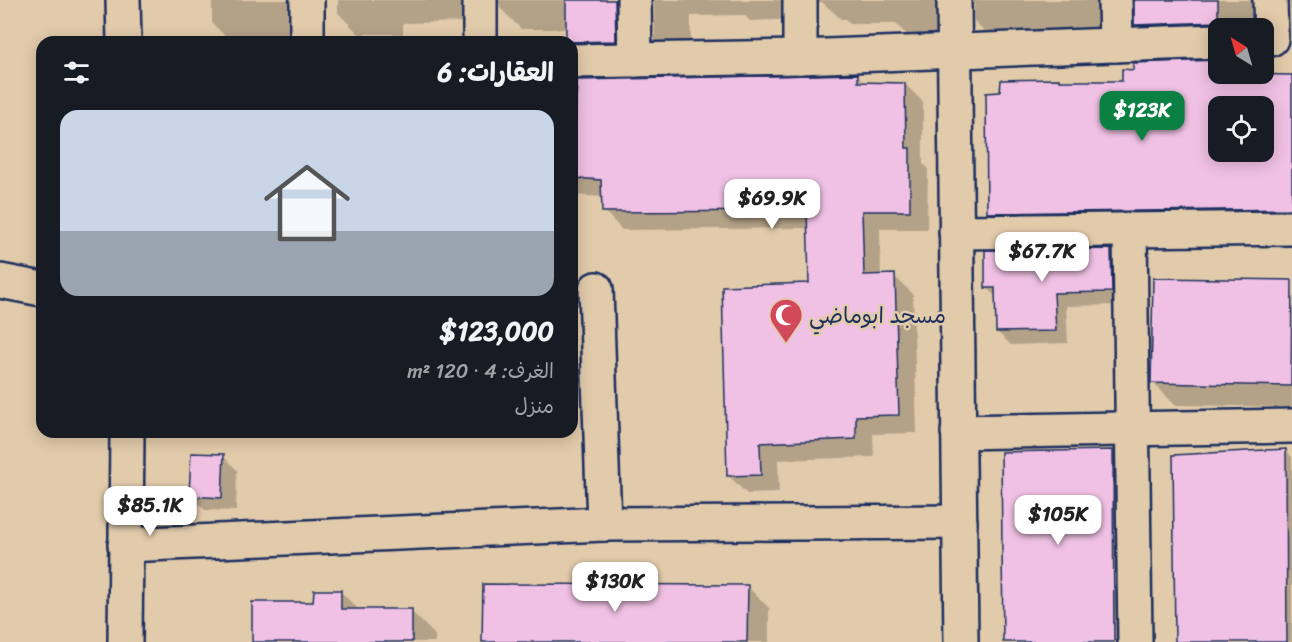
<!DOCTYPE html>
<html lang="ar">
<meta charset="utf-8">
<style>
body{margin:0;font-family:Sriracha,"Playpen Sans Arabic",sans-serif;background:#242831;color:#f1f3f6;direction:rtl;height:100vh;display:flex;flex-direction:column;font-size:22px;white-space:nowrap}
*{box-sizing:border-box;margin:0}
p{font-size:20px;color:#9ea1a6}
.icon{flex:none;width:33px;height:33px;fill:none;stroke:currentColor;stroke-width:2;stroke-linecap:round;stroke-linejoin:round}
.map{position:relative;flex:1;overflow:hidden;direction:ltr}
.panel{position:absolute;left:36px;top:36px;width:542px;height:402px;display:flex;flex-direction:column;background:#171b24;border-radius:18px;box-shadow:0 3px 15px #0003;direction:rtl}
.panel>*{flex:none}
.needle{width:39px;rotate:323deg}
.tools{position:absolute;left:1208px;top:18px;display:grid;gap:12px}
.tools a{display:grid;place-items:center;width:66px;height:66px;border-radius:12px;background:#171b24;box-shadow:0 3px 15px #0003;font-size:30px}
.price{position:absolute;translate:-50% -51px;padding:0 14px;border-radius:12px;background:#fff;color:#222;font-size:20px;line-height:39px;filter:drop-shadow(0 2px 3px #0008)}
.price::after{content:'';position:absolute;left:50%;top:36px;width:18px;height:14px;margin-left:-9px;background:inherit;clip-path:polygon(0 0,100% 0,50% 100%)}
.price.selected{background:#0b8043;color:#fff}
ul{padding:0;list-style:none}
li{display:grid;align-content:center;gap:12px;height:318px;padding:0 24px}
li+li{border-top:2px solid #363941}
li span{display:grid;place-items:center;height:186px;border-radius:18px;color:#555}
li>.icon{margin-inline-start:auto}
span .icon{width:108px;height:108px;fill:#fffc;stroke-width:1}
li b{font-size:26px}
h2{display:flex;justify-content:space-between;align-items:center;height:72px;padding:0 24px;font-size:26px}
.map>svg:first-child{display:block}
.shadow{fill:#0003;fill-rule:evenodd}
.building{fill:#f0c1e4;stroke:#1b2f5e;stroke-width:1.5;fill-rule:evenodd}
.lines{fill:none;stroke-linecap:round;stroke-linejoin:round}
.minor-casing{stroke:#1b2f5e;stroke-width:38}
.minor{stroke:#e2cbab;stroke-width:33}
.labels{text-anchor:middle;stroke-width:5;stroke-linejoin:round;paint-order:stroke}
.poi-label{font-size:22px;fill:#1b2f5e;stroke:#e2cbab;text-anchor:start}
</style>
<div class="map">
<svg width="1292" height="642" viewBox="0 0 1292 642">
<rect width="100%" height="100%" fill="#e2cbab"/>
<filter id="ink" filterUnits="userSpaceOnUse"><feTurbulence type="fractalNoise" baseFrequency=".0167" numOctaves="2"/><feDisplacementMap in="SourceGraphic" scale="12" xChannelSelector="R" yChannelSelector="G"/><feConvolveMatrix kernelMatrix="1 2 1 2 8 2 1 2 1" color-interpolation-filters="sRGB"/></filter>
<g filter="url(#ink)">
<g class="shadow">
<path d="M212,0h87v36l-73,1 -14,-14z"/>
<path d="M338,0h954v16l-2,-14 -9,3 -10,17 3,53 18,1v154l-283,3 -21,-21 14,-118 56,-14 2,2 63,1 12,-12 83,-10v13h45v-46h-45l-61,18 -21,-21 -1,-23 -8,2 -10,22 -73,3 -1,14 -48,-1 -21,-21v-19l-8,2 -10,33 -46,1 -14,-14h-46l-5,-5h-4l-19,-17 -11,2 -9,15 -52,2 -6,-6 -53,1 -1,45h-14l-21,-21 -1,-38 -9,3 -9,57 -64,-15v-5h-4v-13h-47l-21,-21 -1,-6 -7,2 -10,18 -79,1v11h-44l-21,-21zM1218,106h45v46h-45z"/>
<path d="M857,75l9,9h39l18,18v62l5,4 -1,61h-47l1,47h13l19,18 4,139 -44,1 1,23 -96,3 1,33 -32,1 -18,-18 81,-192 -1,-56 -187,2 -18,-19 -1,-14 -31,-2v-82z"/>
<path d="M1111,250l13,13v42l-58,1 2,37 -57,2 -14,-13 -1,-35 -9,-9z"/>
<path d="M1155,280l137,2v125l-117,-2 -22,-22z"/>
<path d="M1286,451l6,6v185h-116z"/>
<path d="M1112,452l24,24 1,166h-133z"/>
<path d="M223,456l14,14 -1,41 -31,-1 -14,-14z"/>
<path d="M748,587l21,21v34h-285z"/>
<path d="M340,591l20,20h51l24,24v7h-182l62,-38z"/>
</g>
<g class="building">
<path d="M566,0h49l1,41 -50,1z"/>
<path d="M1134,0h84v22l-84,3z"/>
<path d="M1218,60v14l74,1v134l-305,4 -1,-120 14,-1 1,-12 58,-1v2h63v-12l11,1v-7zM1218,106h45v46h-45z"/>
<path d="M858,74v8l47,1 1,65h4v63h-48l2,64 31,-1 4,141 -43,1v23l-96,4 1,32 -34,1 -5,-190 87,-3 -2,-72 -205,1 -1,-32 -28,-2 4,-98z"/>
<path d="M1111,249l1,43 -58,1 2,38 -60,1 -1,-44h-10v-38z"/>
<path d="M1153,278l139,2 -1,106 -140,-3z"/>
<path d="M1286,449l1,193h-112l-2,-187z"/>
<path d="M1113,450l1,192h-111l-2,-190z"/>
<path d="M191,453l33,1 -2,44 -33,-2z"/>
<path d="M483,584l265,1 -1,57h-265z"/>
<path d="M314,590h27v19h71v33h-160v-40h61z"/>
</g>
<g class="lines">
<g class="minor-casing">
<g id="minor">
<path d="M123,0l1,42"/>
<path d="M480,0v42"/>
<path d="M634,0l1,60"/>
<path d="M800,0v57"/>
<path d="M954,0l7,642"/>
<path d="M1115,0l1,45"/>
<path d="M1270,0l1,39"/>
<path d="M307,42v-42"/>
<path d="M572,61l228,-4 418,-16"/>
<path d="M1130,230l5,412"/>
<path d="M956,232l336,-4"/>
<path d="M0,281l42,8"/>
<path d="M596,289l8,235"/>
<path d="M958,432l334,-6"/>
<path d="M125,545l479,-21 356,-2"/>
<path d="M125,642l2,-210"/>
</g>
</g>
<use href="#minor" class="minor"/>
</g>
</g>
<defs>
<g id="mosque-pin" transform="scale(1.725)"><path d="M0 17L-7.5 6A9.5 9.5 0 1 1 7.5 6Z" fill="#d1495b" stroke="#e2cbab"/><path d="M3.5-4.9A6 6 0 1 0 3.5 4.9A5 5 0 1 1 3.5-4.9Z" fill="#fff"/></g>
</defs>
<g fill-rule="evenodd">
<use href="#mosque-pin" x="786" y="315"/>
</g>
<g class="labels">
<g class="poi-label">
<text x="809" y="323">مسجد ابوماضي</text>
</g>
</g>
</svg>
<div class="tools">
<a><svg class="needle" viewBox="-14 -14 28 28"><path d="M0-13l5 13h-10z" fill="#e53935"/><path d="M0 13l5-13h-10z" fill="#9ea1a6"/></svg></a>
<a><svg class="icon" aria-label="locate" viewBox="0 0 24 24"><circle cx="12" cy="12" r="6"/><path d="M12 2v4M12 18v4M2 12h4M18 12h4"/></svg></a>
</div>
<b class="price selected" style="left:1142px;top:142px">$123K</b>
<b class="price" style="left:772px;top:230px">$69.9K</b>
<b class="price" style="left:1042px;top:283px">$67.7K</b>
<b class="price" style="left:150px;top:537px">$85.1K</b>
<b class="price" style="left:1058px;top:546px">$105K</b>
<b class="price" style="left:615px;top:613px">$130K</b>
<section class="panel">
<h2>العقارات: 6<svg class="icon" aria-label="filters" viewBox="0 0 24 24"><path d="M4 7h16M4 17h16"/><circle cx="9" cy="7" r="2"/><circle cx="15" cy="17" r="2"/></svg></h2>
<ul>
<li><span style="background:linear-gradient(#c9d6e8 65%,#9aa5b1 0)"><svg class="icon" aria-label="home" viewBox="0 0 24 24"><path d="M3 11l9-7 9 7M6 9v11h12V9"/></svg></span><div><b>$123,000</b><p>الغرف: 4 · 120 m²</p><p>منزل</p></div></li>
</ul>
</section>
</div>
